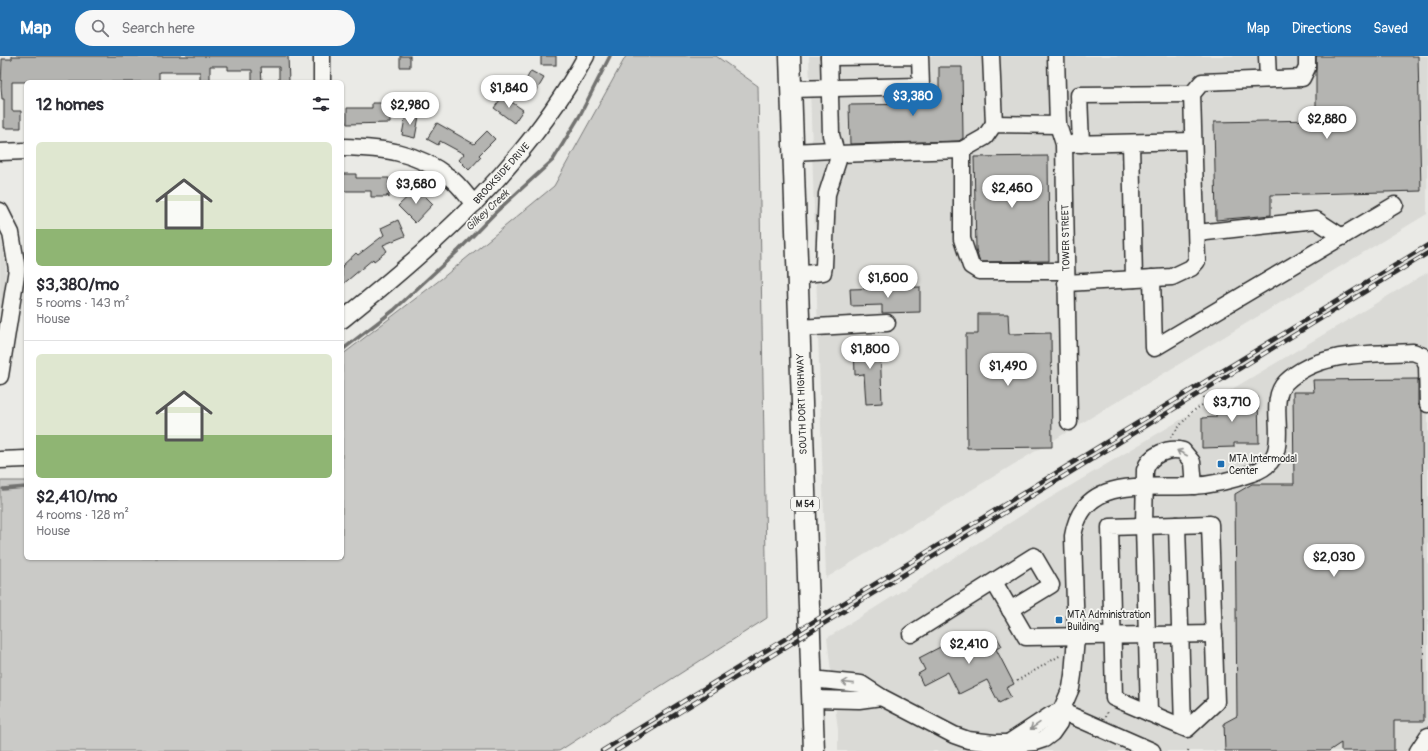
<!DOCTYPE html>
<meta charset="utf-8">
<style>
body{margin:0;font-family:Pangolin,sans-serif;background:#f7f7f7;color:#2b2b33;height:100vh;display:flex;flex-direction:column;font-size:15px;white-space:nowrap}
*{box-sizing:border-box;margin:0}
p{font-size:13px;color:#7c7c81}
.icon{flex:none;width:22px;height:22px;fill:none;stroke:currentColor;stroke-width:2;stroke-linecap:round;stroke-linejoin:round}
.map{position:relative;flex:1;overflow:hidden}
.panel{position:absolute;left:24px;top:24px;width:320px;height:480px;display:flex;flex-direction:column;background:#fff;border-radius:6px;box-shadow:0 1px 3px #0004}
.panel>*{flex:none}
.price{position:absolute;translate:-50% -34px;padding:0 9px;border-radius:14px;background:#fff;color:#222;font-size:13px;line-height:26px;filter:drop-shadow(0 1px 2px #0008)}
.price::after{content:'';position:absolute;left:50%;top:24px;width:12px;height:9px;margin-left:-6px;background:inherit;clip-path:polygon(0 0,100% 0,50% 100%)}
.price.on{background:#1f6fb2;color:#fff}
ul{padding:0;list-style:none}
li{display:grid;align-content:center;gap:8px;height:212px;padding:0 12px}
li+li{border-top:1px solid #e1e1e2}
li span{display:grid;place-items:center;height:124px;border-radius:6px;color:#555}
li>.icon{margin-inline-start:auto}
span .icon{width:72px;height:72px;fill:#fffc;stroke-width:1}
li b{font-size:17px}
h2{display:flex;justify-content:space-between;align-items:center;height:48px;padding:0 12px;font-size:17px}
header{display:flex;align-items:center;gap:24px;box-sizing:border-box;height:56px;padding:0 20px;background:#1f6fb2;color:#fff}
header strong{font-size:19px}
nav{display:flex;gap:22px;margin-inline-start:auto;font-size:14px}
.search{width:280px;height:36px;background:#f7f7f7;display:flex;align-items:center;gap:10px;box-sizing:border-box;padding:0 14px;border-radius:22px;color:#7c7c81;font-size:15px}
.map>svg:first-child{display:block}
.built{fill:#dadad6}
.green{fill:#cacac7;stroke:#7a7a79}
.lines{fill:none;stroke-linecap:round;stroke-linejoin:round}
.stream{stroke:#727270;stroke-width:3.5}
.building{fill:#b4b4b1;stroke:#2b2b2b}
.minor-casing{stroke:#2b2b2b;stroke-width:19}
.major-casing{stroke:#2b2b2b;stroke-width:23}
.path{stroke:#2b2b2b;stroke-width:2;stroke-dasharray:1 3;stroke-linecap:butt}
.minor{stroke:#f6f6f2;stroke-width:16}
.major{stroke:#f6f6f2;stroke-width:20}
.rail-casing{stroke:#2b2b2b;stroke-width:4.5}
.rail{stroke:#f6f6f2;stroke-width:3;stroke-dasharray:9;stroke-linecap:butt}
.oneway{stroke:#90908e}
.poi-dot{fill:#1f6fb2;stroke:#f6f6f2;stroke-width:1.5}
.labels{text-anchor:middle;stroke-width:3.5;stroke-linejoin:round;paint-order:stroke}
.shield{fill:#f6f6f2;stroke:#686867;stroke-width:1}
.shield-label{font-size:9px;font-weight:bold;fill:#2b2b2b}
.street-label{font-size:10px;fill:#2b2b2b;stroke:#f6f6f2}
.poi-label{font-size:10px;fill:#2b2b2b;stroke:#f6f6f2;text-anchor:start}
.water-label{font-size:11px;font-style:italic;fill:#545453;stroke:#f6f6f2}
</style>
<header>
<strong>Map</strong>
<div class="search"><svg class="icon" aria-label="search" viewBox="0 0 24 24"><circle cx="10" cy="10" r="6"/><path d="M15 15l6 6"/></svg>Search here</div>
<nav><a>Map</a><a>Directions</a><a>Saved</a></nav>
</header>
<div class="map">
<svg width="1428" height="695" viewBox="0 0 1428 695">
<rect width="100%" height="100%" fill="#eaeae6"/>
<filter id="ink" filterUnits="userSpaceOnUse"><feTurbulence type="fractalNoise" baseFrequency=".025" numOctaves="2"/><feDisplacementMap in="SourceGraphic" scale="8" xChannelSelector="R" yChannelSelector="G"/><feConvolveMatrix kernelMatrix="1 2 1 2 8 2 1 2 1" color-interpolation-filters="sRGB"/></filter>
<g filter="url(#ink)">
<g class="built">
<path d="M809,0h619l-1,158 -601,364z"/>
<path d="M0,177l6,32 -2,57 -4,24z"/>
<path d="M1428,216v479h-590v-21l-11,-92 203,-128z"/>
</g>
<path class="green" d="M626,0h90l42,30 9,532 -208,133h-559v-270h26v77h316v-203l99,-76 113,-93z"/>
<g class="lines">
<g class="stream">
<path d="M342,294l52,-40 65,-60 37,-38 57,-52 26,-43 31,-61"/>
<path d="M3,433l23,-2"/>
</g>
</g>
<g class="building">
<path d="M12,0h276l1,26h-10v-15h-18l1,15h-10v-12h-24v-4h-18v16h-10v-10h-41v10h-147v29h9v17h-17v-29h-2l-1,-12 1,-28h10z"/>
<rect x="400" y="0" width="10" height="11"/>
<rect x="541" y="0" width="15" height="9"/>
<path d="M1316,0h102l3,135 -150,4v20l-55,5 -2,-98 102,-2z"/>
<path d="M939,11h23l1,71 -4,3 -109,3 -1,-39 81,-1v-9h9z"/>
<path d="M531,15l13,7 -7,12 -13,-7z"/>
<path d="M503,40l20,14 -9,13 -20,-15z"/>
<path d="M372,47h18v20l-43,1v-16h25z"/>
<path d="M406,57l13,3 -4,22 -13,-3z"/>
<path d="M437,67l37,21 13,-13 8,8 -16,16 2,2 -12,13 -10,-10 5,-6 -24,-13 -2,4 -11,-6z"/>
<path d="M1048,100l1,105 -67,1 -3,-2 -3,-11 -2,-92z"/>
<path d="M342,118h14v4h33v20l-2,-3v2h-16v-6h-29z"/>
<path d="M417,132l16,16 -18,19 -17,-17z"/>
<path d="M398,164l7,16 -22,9 4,6 -13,10 -1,-2 -31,26v-19l14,-13 2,2 26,-20 -3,-7z"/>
<path d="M920,231v25l-38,1v-8l-31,1 -1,-17z"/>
<path d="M978,258h30l1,20 42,-1 1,114 -85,1 -1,-114h12z"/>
<path d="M880,287l2,60 -16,1 -2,-30 -9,1 -1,-31z"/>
<path d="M1418,323v25l4,7 2,310h-30v30h-53v-8l-12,8h-104l-1,-28 13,-7 -2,-222 17,-10h42l-1,-92h21l-1,-12z"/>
<path d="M1258,341l1,46h-25v4l-32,1v-30l14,-1v-19z"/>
<path d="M971,575l4,8 11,-6 3,7 7,-4 6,10 -6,3 18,35 -8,4 5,9 -12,6 -12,-23 -28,14 -11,-22 -25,13 -5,-11 7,-4 -6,-12z"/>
</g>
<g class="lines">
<g class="minor-casing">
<g id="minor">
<path d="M322,0v26"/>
<path d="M991,0l3,68"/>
<path d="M1056,0l2,69 6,19 5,278"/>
<path d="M1267,0l1,23"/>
<path d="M791,33l130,-3 -1,-30 -91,1"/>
<path d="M1058,69l-64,-1 -9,13 -23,13v89l9,27 8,5h87"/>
<path d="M1131,87l3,136"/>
<path d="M1071,88l121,-3"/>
<path d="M1081,88l-2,-49 113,-1"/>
<path d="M342,91c41,1 73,4 107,30 10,7 17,18 25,27"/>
<path d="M0,96l26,-1"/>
<path d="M792,96l41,-2"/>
<path d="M837,98l125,-4"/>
<path d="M0,155l11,22 6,36 -17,107"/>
<path d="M1197,177l119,-13 26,17"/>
<path d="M796,219l27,-3 1,-6 3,-72 11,-34 -7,-25 -2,-79"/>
<path d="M1152,222l2,70 241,-143"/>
<path d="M1066,227l106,-6 19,-9 6,-7 -5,-167 10,-12 100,-4 5,-10v-12"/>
<path d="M342,264c96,-77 184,-155 244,-264"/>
<path d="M798,272l89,-5"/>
<path d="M0,404l26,-1"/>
<path d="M1210,468l6,178 -29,27 -73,-31 -4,-171z"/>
<path d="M1177,469l6,202"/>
<path d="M994,526l32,55 188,-3"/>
<path d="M911,578l123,-78 17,29 -41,25"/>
<path d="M811,623l50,5 20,13 73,38 14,5 26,3h29l12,-1 9,-3 8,-6 7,-10 2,-12 10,-23 2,-13 3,-38 -3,-101c10,-62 73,-47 119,-50 20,-1 41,-6 60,-13 48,-15 10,-68 34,-91 33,-32 85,-27 127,-30l10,4 4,9 1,39"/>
<path d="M812,643l47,1 22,-3"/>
<path d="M1149,657l-5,-187 1,-56c4,-15 23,-23 38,-19l9,11 2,24"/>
<path d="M1010,686l41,-27 10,-4 91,40"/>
<path d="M1418,695l10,-15"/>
</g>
</g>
<g class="major-casing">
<path id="major" d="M790,0l24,695"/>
</g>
<g class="path">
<path d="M1171,381l19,-24 17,-11 -4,-6"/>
<path d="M1017,625l44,-26"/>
<path d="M1105,661l2,-5"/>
<path d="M1188,695l1,-3"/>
</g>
<use href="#minor" class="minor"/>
<use href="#major" class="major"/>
<g class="rail-casing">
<g id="rail">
<path d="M602,695l826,-506"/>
<path d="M616,695l812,-498"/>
</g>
</g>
<use href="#rail" class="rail"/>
</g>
<defs><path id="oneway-shaft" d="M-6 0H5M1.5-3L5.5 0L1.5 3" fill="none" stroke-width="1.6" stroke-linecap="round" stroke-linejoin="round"/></defs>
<g class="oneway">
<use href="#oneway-shaft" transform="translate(1182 397) rotate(-153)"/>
<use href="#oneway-shaft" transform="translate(848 627) rotate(-174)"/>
<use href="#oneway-shaft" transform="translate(1035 670) rotate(145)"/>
</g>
</g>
<g class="poi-dot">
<rect x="1217" y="404" width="8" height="8" rx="2"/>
<rect x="1055" y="560" width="8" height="8" rx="2"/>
</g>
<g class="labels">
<rect class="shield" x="791" y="441" width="28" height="14" rx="3"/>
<g class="shield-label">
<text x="805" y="451">M 54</text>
</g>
<g class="street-label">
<text transform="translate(501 117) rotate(-48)" y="4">BROOKSIDE DRIVE</text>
<text transform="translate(1065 182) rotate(-91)" y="4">TOWER STREET</text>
<text transform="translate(801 348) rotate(-92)" y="4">SOUTH DORT HIGHWAY</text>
</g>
<g class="poi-label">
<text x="1229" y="406">MTA Intermodal<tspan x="1229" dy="12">Center</tspan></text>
<text x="1067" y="562">MTA Administration<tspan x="1067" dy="12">Building</tspan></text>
</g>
<g class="water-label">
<text transform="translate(487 154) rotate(-43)" y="4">Gilkey Creek</text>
</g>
</g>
</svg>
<b class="price" style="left:509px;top:53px">$1,840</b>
<b class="price on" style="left:913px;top:61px">$3,380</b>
<b class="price" style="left:410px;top:70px">$2,980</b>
<b class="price" style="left:1327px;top:84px">$2,880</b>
<b class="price" style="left:416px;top:149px">$3,680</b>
<b class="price" style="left:1012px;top:153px">$2,460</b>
<b class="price" style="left:888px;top:243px">$1,600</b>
<b class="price" style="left:870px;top:314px">$1,800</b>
<b class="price" style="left:1008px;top:331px">$1,490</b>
<b class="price" style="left:1232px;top:367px">$3,710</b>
<b class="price" style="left:1334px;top:522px">$2,030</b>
<b class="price" style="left:969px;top:609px">$2,410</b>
<section class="panel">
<h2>12 homes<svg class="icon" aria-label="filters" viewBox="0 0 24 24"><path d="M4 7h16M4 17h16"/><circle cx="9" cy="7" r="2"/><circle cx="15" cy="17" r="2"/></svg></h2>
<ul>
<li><span style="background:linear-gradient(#dfe7d0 70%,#8fb573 0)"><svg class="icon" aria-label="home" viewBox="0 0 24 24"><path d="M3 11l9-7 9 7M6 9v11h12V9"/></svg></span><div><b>$3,380/mo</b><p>5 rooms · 143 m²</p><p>House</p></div></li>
<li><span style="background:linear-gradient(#dfe7d0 65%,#8fb573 0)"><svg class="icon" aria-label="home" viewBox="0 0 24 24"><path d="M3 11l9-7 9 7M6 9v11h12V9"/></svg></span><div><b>$2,410/mo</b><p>4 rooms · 128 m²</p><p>House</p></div></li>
</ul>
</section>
</div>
